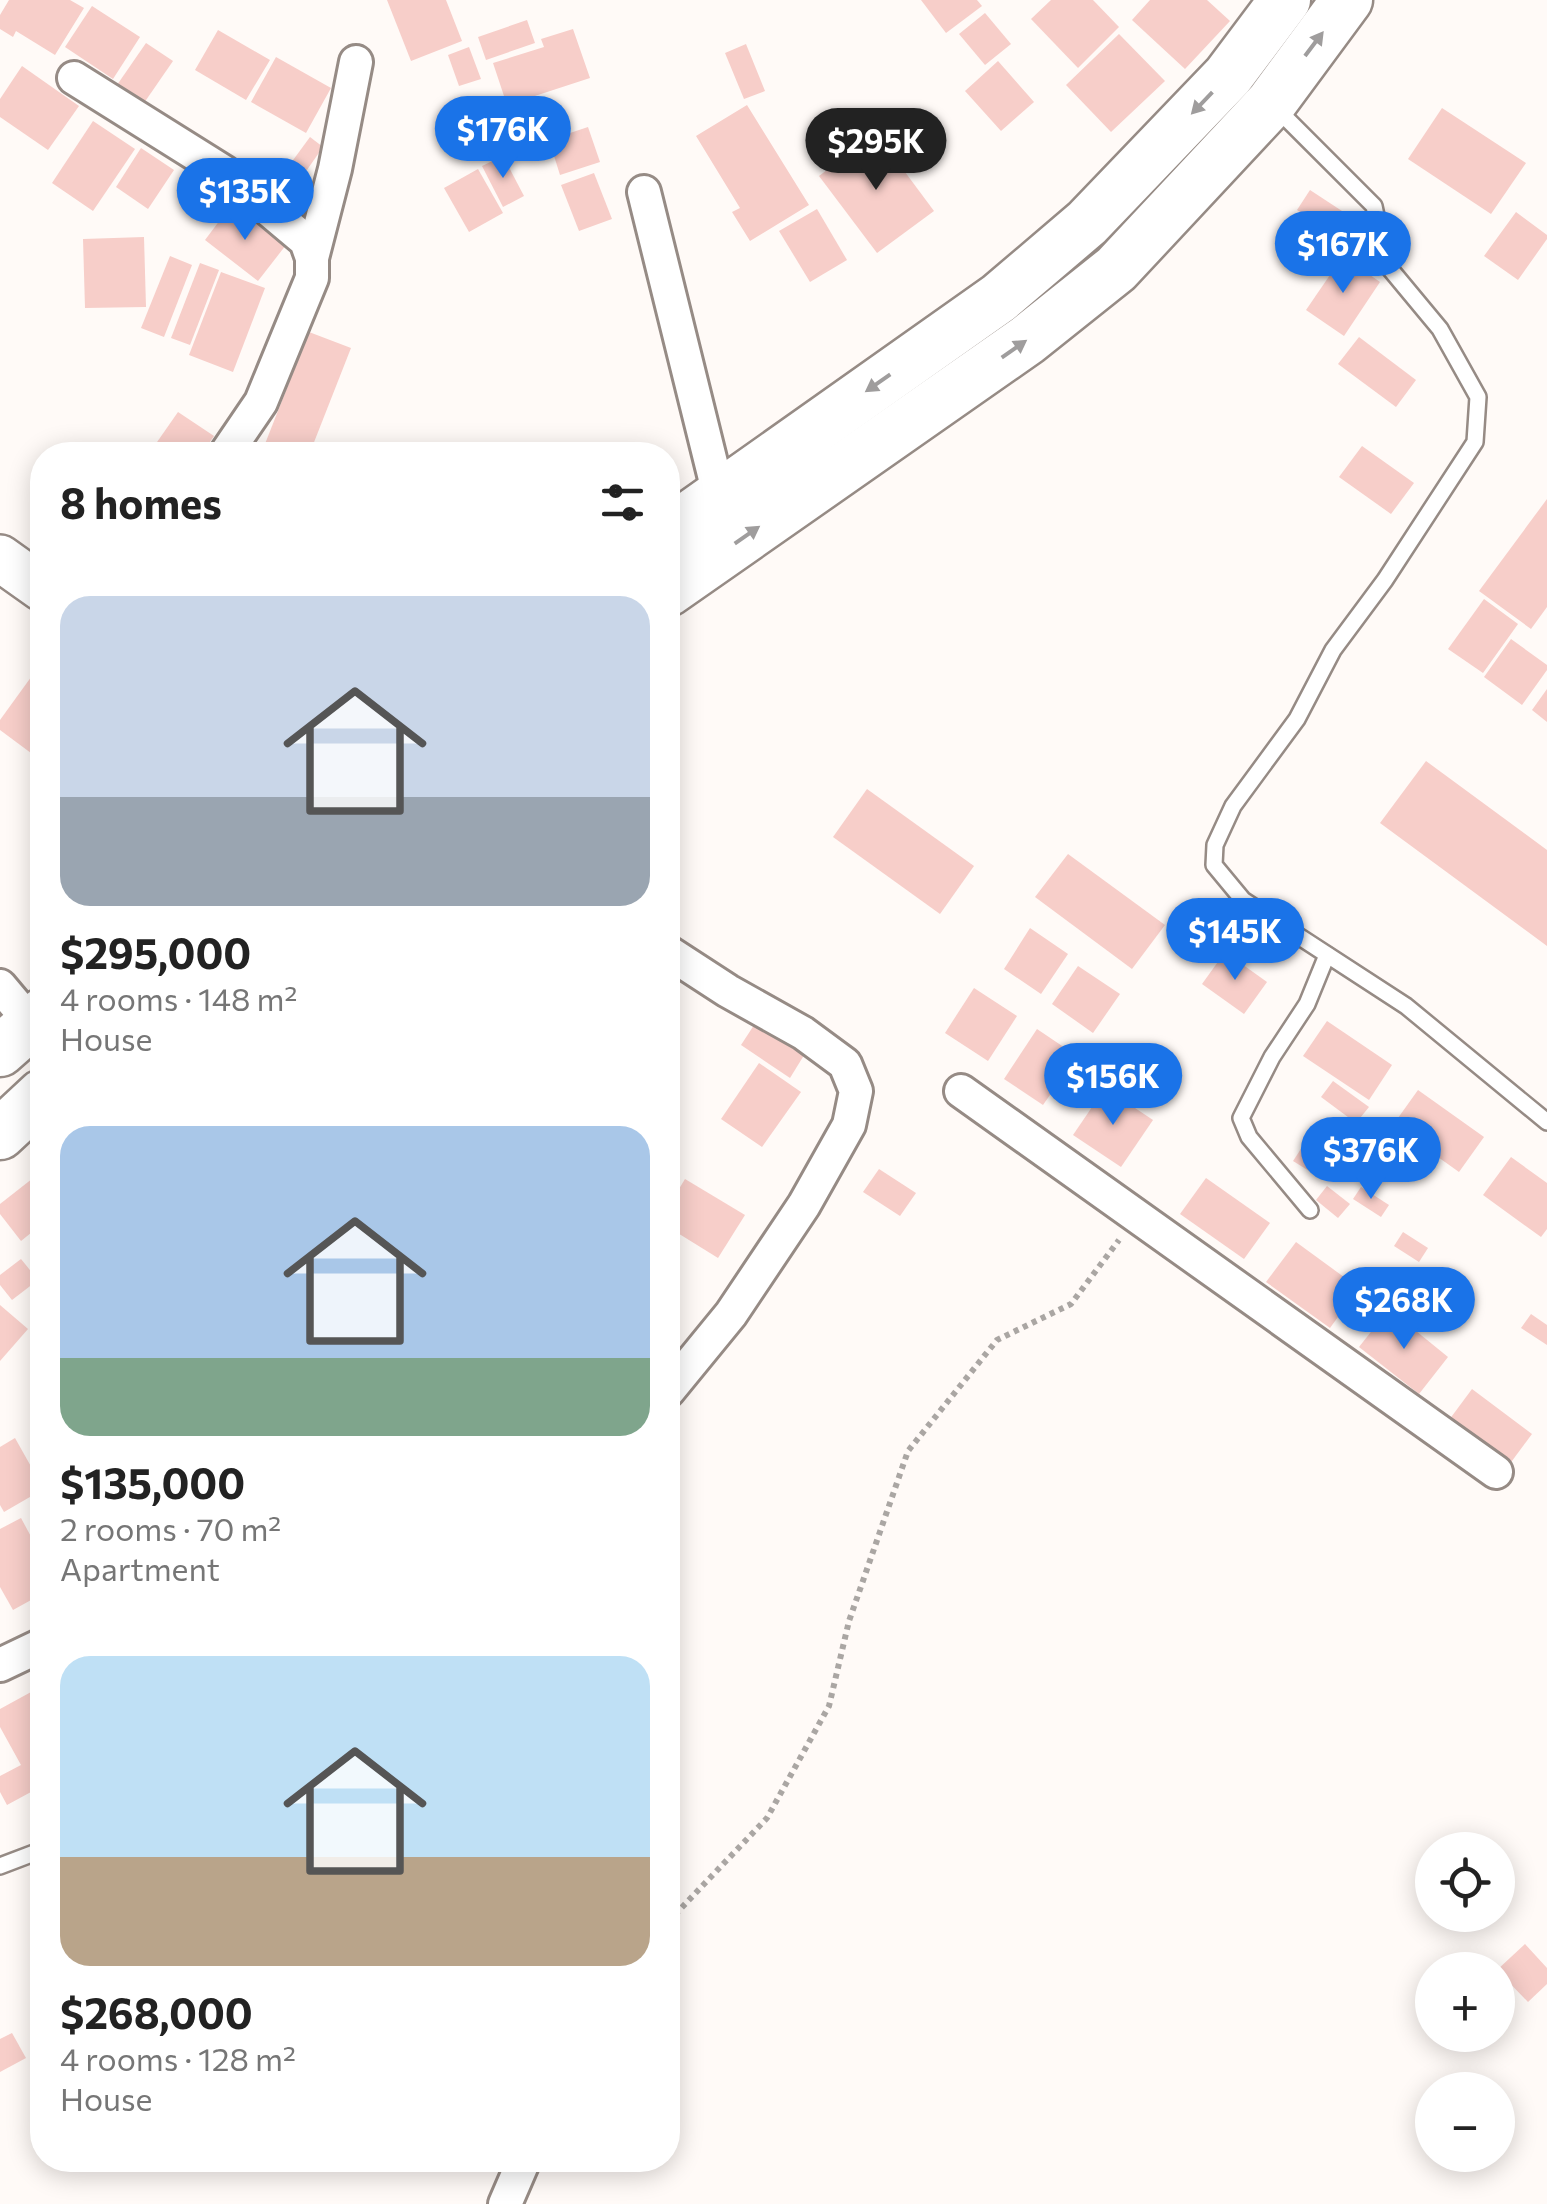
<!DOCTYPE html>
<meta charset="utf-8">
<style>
body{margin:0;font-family:Commissioner,sans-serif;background:#f6f6f6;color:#222;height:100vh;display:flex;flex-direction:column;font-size:38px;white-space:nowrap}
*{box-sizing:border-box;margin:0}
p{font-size:32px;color:#767676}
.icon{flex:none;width:55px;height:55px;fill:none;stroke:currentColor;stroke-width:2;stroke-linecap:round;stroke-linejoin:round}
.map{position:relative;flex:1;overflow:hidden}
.sheet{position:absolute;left:30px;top:442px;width:650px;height:1730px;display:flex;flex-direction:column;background:#fff;border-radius:40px;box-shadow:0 5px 25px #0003}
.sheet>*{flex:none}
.buttons{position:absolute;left:1415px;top:1832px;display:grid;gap:20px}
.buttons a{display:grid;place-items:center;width:100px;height:100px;border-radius:50%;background:#fff;box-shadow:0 5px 25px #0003;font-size:50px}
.price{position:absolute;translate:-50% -85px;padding:0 22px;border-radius:35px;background:#1a73e8;color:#fff;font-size:32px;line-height:65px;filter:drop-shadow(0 2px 5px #0008)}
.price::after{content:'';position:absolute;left:50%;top:60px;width:30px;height:22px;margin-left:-15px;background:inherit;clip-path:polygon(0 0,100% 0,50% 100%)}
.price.selected{background:#222;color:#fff}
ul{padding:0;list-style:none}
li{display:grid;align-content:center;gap:20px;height:530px;padding:0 30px}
li span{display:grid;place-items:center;height:310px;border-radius:30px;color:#555}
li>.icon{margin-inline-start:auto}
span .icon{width:180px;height:180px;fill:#fffc;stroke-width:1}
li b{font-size:42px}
h2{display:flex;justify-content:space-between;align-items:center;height:120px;padding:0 30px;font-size:42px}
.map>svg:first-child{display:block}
.building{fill:#f7cec9}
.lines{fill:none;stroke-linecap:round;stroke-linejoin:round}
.lane-casing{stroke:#968b85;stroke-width:20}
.street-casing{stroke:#968b85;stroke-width:38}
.secondary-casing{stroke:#968b85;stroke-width:50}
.primary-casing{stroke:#968b85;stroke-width:55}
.path{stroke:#aaa6a3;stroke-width:6;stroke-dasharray:5 5;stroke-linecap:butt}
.lane{stroke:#fff;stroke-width:15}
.street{stroke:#fff;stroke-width:32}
.secondary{stroke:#fff;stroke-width:45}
.primary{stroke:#fff;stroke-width:50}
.oneway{fill:#9f9d9d}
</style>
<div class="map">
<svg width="1547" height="2204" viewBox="0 0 1547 2204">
<rect width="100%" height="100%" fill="#fffaf7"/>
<g class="building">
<path d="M9,0h61l14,8 -29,47 -39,-24 -3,6 -13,-8v-14z"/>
<path d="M387,0h59l16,41 -51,20z"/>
<path d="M921,0h56l5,6 -36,27z"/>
<path d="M1051,0h42l26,27 -41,41 -47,-49z"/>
<path d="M1150,0h57l23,21 -45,48 -53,-49z"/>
<path d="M92,6l48,31 -27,42 -48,-32z"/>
<path d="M985,13l26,31 -26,21 -26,-31z"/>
<path d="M527,20l8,23 -49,17 -8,-23z"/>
<path d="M573,29l17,49 -83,27 -14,-42 51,-16 -3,-8z"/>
<path d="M218,30l52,30 -24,40 -51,-30z"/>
<path d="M1119,34l46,47 -54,51 -45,-47z"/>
<path d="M146,43l27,18 -29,42 -27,-18z"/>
<path d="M746,44l19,47 -21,8 -19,-46z"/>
<path d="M469,47l12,32 -22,7 -11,-31z"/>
<path d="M276,57l55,31 -25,45 -55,-31z"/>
<path d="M998,61l36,41 -33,29 -36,-40z"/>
<path d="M22,66l57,40 -31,44 -48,-33v-18z"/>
<path d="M747,105l62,100 -59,36 -18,-29 8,-4 -44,-72z"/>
<path d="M1442,108l84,55 -35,51 -83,-55z"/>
<path d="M491,115l13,26 -34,16 -13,-25z"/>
<path d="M93,121l42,28 -42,62 -41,-28z"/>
<path d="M588,127l12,35 -40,13 -11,-35z"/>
<path d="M876,133l58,78 -57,42 -58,-77z"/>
<path d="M310,137l13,10 -21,30 -14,-10z"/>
<path d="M141,148l33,22 -26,39 -32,-22z"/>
<path d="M503,156l21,40 -21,11 -21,-41z"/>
<path d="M478,169l25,44 -34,19 -25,-44z"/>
<path d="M594,173l18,46 -33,12 -18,-46z"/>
<path d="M1310,190l32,21 -14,19 -31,-20z"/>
<path d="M232,204l54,41 -28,36 -53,-41z"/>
<path d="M817,209l30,51 -37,22 -31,-51z"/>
<path d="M1516,212l31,23v4l-29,41 -34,-24z"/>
<path d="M144,237l2,70 -61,1 -2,-69z"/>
<path d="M170,256l22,9 -28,72 -23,-9z"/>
<path d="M1343,256l37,26 -36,54 -38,-26z"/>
<path d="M200,263l19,7 -29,75 -19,-7z"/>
<path d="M221,272l44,16 -32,84 -44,-17z"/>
<path d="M309,332l42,16 -42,107h-31l-15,-6z"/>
<path d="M1359,337l57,43 -20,27 -58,-43z"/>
<path d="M178,412l36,24 -13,19h-53z"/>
<path d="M1362,446l52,37 -23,31 -52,-37z"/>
<path d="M1547,499v108l-16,22 -52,-38z"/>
<path d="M1484,599l34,25 -35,49 -35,-24z"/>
<path d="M1511,639l36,26v5l-25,35 -38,-28z"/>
<path d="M42,662v84l-7,10 -35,-26v-10z"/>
<path d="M1547,689v33l-15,-12z"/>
<path d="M1426,761l121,89v96l-167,-123z"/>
<path d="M867,789l107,77 -34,48 -107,-77z"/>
<path d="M1068,854l97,71 -33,44 -97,-72z"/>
<path d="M1030,928l38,26 -27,40 -37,-25z"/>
<path d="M1225,952l42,30 -23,32 -42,-30z"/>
<path d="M1078,966l42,28 -27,39 -41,-29z"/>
<path d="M974,988l43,28 -29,45 -43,-28z"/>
<path d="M758,1019l48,33 -16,26 -49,-33z"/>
<path d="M1327,1021l65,44 -23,35 -66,-44z"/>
<path d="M1037,1029l40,27 -34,49 -39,-26z"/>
<path d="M759,1063l42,29 -39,55 -41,-28z"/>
<path d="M1333,1081l36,26 -13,16 -35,-26z"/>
<path d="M1105,1088l48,32 -32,47 -48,-32z"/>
<path d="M1418,1090l66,47 -25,35 -66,-47z"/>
<path d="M1314,1129l20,13 -20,32 -21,-13z"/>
<path d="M1511,1157l36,26v46l-6,8 -58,-42z"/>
<path d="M879,1169l37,24 -16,23 -37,-24z"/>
<path d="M37,1175l5,7v42l-21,17 -21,-27v-10z"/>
<path d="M1206,1178l64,45 -26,36 -64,-45z"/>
<path d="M685,1179l60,36 -27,43 -50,-31v-20z"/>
<path d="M1327,1186l23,18 -12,14 -22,-18z"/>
<path d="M1361,1187l28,18 -8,12 -28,-18z"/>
<path d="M1403,1232l25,16 -9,14 -25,-16z"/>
<path d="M1296,1242l63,46 -29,40 -64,-46z"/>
<path d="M21,1259l17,21 -26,20 -12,-15v-10z"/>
<path d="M0,1305l28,24 -28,32z"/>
<path d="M1389,1309l59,48 -29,37 -60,-47z"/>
<path d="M1531,1314l16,11v20l-26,-17z"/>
<path d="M1472,1389l60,45 -23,31 -60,-45z"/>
<path d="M15,1438l27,48v4l-38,22 -4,-7v-58z"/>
<path d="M21,1518l21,39v37l-29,16 -13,-23v-58z"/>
<path d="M42,1686v100l-35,19 -7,-13v-16l21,-11 -21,-38v-18z"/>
<path d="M1525,1944l22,24v16l-19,18 -31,-32z"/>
<path d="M12,2033l14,25 -26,14v-33z"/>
</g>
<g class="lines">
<g class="lane-casing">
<g id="lane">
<path d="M1277,109l97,97 12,58 54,65 38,68 -3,45 -90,138 -52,70 -36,69 -64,87 -18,39 -1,20 29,35 163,106 141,116"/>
<path d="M1310,1210l-61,-73 -8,-19 31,-61 35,-53 20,-49"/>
<path d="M0,1866l42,-16"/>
</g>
</g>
<g class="street-casing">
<g id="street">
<path d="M74,78l150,94 82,69 6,17"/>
<path d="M644,192l75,303"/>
<path d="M225,455l36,-53 51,-124v-20l23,-89 21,-107"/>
<path d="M668,952l60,39 75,42 42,31 11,27 -7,34 -45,80 -73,109 -63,77"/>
<path d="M0,986l42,50"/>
<path d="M961,1091l535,381"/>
<path d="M0,1665l42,-20"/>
<path d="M505,2204l19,-44"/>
</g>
</g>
<g class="secondary-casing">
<path id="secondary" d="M0,558l42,30"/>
</g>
<g class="primary-casing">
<g id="primary">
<path d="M668,532l331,-234 88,-75 141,-147 57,-76"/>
<path d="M668,591l359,-251 89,-71 155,-166 76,-103"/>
<path d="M0,1051l42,-37"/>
<path d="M0,1134l42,-39"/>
</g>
</g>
<g class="path">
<path d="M668,1922l99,-104 62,-112 20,-85 59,-170 89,-111 74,-36 48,-64"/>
<path d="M557,2163l38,-3"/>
</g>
<use href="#lane" class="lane"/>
<use href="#street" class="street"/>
<use href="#secondary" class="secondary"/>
<use href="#primary" class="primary"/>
</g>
<defs><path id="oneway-solid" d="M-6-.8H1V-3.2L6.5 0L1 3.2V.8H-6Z" transform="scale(2.5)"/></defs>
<g class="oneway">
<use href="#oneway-solid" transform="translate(1314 44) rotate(-53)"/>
<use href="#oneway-solid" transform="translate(1202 103) rotate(134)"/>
<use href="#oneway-solid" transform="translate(1014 349) rotate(-35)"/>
<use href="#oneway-solid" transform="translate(878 383) rotate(145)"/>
<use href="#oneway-solid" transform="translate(747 535) rotate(-35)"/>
</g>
</svg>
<div class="buttons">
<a><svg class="icon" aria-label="locate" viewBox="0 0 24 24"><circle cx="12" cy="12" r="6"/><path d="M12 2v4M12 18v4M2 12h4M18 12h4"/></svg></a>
<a>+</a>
<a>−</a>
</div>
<b class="price" style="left:503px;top:181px">$176K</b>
<b class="price selected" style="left:876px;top:193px">$295K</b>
<b class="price" style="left:245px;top:243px">$135K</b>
<b class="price" style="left:1343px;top:296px">$167K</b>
<b class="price" style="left:1235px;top:983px">$145K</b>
<b class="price" style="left:1113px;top:1128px">$156K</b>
<b class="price" style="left:1371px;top:1202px">$376K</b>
<b class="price" style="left:1404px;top:1352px">$268K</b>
<section class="sheet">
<h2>8 homes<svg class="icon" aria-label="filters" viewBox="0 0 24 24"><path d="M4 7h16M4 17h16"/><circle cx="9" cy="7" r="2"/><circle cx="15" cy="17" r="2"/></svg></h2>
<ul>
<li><span style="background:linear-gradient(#c9d6e8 65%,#9aa5b1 0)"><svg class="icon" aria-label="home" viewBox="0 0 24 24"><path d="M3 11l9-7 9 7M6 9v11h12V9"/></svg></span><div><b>$295,000</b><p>4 rooms · 148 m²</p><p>House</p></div></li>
<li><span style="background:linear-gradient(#a9c7e8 75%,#7fa58c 0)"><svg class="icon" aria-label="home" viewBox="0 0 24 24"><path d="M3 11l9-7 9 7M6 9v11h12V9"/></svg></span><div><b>$135,000</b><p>2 rooms · 70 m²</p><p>Apartment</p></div></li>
<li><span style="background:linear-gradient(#bfe0f5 65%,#b9a48a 0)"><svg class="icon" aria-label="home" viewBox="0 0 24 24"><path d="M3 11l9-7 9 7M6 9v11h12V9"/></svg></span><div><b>$268,000</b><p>4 rooms · 128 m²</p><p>House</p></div></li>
</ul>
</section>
</div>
